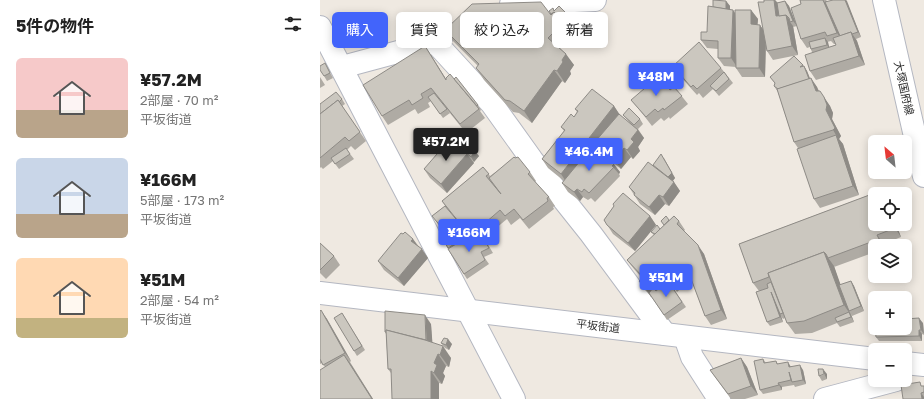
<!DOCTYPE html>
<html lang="ja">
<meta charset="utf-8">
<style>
body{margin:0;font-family:"Golos Text","Noto Sans JP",sans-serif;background:#f2f2f2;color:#222;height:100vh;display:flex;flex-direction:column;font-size:15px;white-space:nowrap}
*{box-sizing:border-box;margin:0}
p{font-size:13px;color:#767676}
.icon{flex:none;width:22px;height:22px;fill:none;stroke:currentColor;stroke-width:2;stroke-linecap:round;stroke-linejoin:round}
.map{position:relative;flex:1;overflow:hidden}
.sheet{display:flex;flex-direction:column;background:#fff;width:320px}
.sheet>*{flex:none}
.guide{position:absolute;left:12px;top:12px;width:380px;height:36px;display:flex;gap:8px}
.needle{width:26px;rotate:332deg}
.fabs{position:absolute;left:548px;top:135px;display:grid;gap:8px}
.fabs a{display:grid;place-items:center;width:44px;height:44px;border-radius:6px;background:#fff;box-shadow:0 2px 10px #0003;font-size:20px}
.price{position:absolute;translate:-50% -34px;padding:0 9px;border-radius:4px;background:#4264fb;color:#fff;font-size:13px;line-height:26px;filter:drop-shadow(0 1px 2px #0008)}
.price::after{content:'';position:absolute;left:50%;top:24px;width:12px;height:9px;margin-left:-6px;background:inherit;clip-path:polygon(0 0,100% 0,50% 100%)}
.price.current{background:#222;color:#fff}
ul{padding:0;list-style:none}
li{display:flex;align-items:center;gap:12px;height:100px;padding:0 16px}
li span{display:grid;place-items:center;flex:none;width:112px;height:80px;border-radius:6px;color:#555}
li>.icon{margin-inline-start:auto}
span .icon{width:48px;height:48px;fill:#fffc;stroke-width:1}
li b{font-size:17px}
h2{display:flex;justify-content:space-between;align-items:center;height:48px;padding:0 16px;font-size:17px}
.pill{padding:0 14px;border-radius:6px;background:#fff;box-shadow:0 2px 10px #0003;font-size:14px;line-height:36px}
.pill.current{background:#4264fb;color:#fff}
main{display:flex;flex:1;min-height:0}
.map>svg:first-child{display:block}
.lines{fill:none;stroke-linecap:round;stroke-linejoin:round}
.minor-casing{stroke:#b4b7c1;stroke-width:24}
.tertiary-casing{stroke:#b4b7c1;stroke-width:24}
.secondary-casing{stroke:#b4b7c1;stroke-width:24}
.minor{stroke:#fff;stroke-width:22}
.tertiary{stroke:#fff;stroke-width:22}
.secondary{stroke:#fff;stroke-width:22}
.wall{fill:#afaba4;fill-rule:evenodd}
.shaded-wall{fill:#8e8b86}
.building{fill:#cbc7bf;stroke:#8e8b86}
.labels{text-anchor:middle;stroke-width:3.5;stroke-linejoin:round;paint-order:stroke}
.street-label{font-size:11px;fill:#2e2e2e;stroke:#fff}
</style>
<main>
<section class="sheet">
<h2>5件の物件<svg class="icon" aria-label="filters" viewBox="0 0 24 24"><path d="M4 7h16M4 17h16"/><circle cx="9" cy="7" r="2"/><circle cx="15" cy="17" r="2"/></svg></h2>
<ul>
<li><span style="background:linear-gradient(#f6c9c9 65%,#b9a48a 0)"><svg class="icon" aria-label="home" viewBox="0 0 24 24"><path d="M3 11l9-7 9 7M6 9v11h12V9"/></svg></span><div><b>¥57.2M</b><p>2部屋 · 70 m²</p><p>平坂街道</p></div></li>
<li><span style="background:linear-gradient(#c9d6e8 70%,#b9a48a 0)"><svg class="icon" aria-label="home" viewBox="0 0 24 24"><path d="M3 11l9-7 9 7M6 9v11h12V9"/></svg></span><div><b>¥166M</b><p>5部屋 · 173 m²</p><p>平坂街道</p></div></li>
<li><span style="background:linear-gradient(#ffd9b3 75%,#c2b280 0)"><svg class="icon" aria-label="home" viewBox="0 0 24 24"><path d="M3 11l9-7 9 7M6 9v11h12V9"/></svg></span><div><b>¥51M</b><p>2部屋 · 54 m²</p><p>平坂街道</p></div></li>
</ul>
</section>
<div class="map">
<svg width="604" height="399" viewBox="0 0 604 399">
<rect width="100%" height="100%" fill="#efe9e1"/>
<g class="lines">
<g class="minor-casing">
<g id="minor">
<path d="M191,4l84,-4"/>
<path d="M0,27l194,372"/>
<path d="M115,42l57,62 40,56 59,74 74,100"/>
<path d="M22,67l93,-25 10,-10"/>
<path d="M365,337l7,20 27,42"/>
<path d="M505,399l71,-19"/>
</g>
</g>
<g class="tertiary-casing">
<g id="tertiary">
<path d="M0,293l555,66"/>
<path d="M585,363l19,2"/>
</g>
</g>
<g class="secondary-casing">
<path id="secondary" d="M564,0l40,176"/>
</g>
<use href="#minor" class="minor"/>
<use href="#tertiary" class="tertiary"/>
<use href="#secondary" class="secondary"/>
</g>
<g class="wall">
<path d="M444,0h11l3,3 7,-2 4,5 7,19 5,-21 -1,-4h26l2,2 5,-2h13l15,37 -5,2 1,2 8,24 -49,15 -6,-9 2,-19 -2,-5 -3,1 -6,-9 -4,-13 -4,1v-1l5,29 -25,5 -6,-9 -1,-5 -1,31h-23l-6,-9v-1l-12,-1 -6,-8v-9l-11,-1 -6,-8 6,-8 6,-25 13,-6 4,5v4l5,3 16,-3 7,9 -1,6 6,3zM511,41l3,3h2v1l-7,2 -2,-5z"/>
<path d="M234,10l15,6 3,5 -6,5 6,8 -13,13 15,18 -4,6 1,3 -6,9 -3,-2 -30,42 -13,-10 -6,-1 -29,-32 -8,-12 2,-2 -25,-25 -8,-11 106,-15z"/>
<path d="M87,23l4,4v8h-7l-3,-4z"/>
<path d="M111,55l15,24 32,26 3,5 -1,1 5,7 -19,15 -29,-36 13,16 -7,5 -12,-17 -3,2 2,4 -12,7 -3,-5 -27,16 -6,-9z"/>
<path d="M5,63l8,15 -6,3 -3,-5z"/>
<path d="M483,65l4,6 3,7 7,9 2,4 11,15 3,7 -1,6 9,17 -2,3 4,5 16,51 -39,13 -6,-9 -16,-51 -4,-6 -16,-50 -4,-6 1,-3 -5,-6z"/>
<path d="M353,66l48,2 12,15 -14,13 -6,-7 -10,9 -4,-5 -2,2 -18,-20z"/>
<path d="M350,73l6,8 -4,3 16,20 -18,15 -1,-2 -5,4 -3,-3 -9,8 -14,-18 -7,-8 33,-18z"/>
<path d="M0,77l5,8 -5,3z"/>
<path d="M22,99l3,5 -3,2 24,35 -11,9 -4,-4 -4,4 7,9 -15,10 -6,-8 -10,8 -2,-2 -1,1v-64z"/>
<path d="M294,106l5,8 11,9 -7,-8 17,4 3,5 -5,5 6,9 -6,9 2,4 -7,8 -2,-2 -10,12 -21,-17 -4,-6 -3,4 7,6 2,-3 18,19 -1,2 1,2 -25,26 -4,-4 -3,2 -5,-3 -3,4 -12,-9 -6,-9 2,-2 -16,-13 -6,-9 22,-28 -3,-4 13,-10 3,-5 -2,-3z"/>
<path d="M135,143l24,13 -5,6 -2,-2 2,3 -27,30 -17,-15 -6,-9z"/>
<path d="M195,158l15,14 6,9 -1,1 14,15 6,9 -2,1 1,2 -25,20 -9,-11 -9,7 -4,-6 -23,19 9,15 -9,4 5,7 -22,15 -19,-30 -6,-12 4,-3 -14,-18 13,-10 28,34 -25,-30 -6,-9 41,-34 7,9z"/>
<path d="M344,158l11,20 -2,3 7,10 -11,15 -4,-2 -10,11 -15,-11 -11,-17 24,-22z"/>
<path d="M560,191l3,3h-8v30h21l5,13 -17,7 1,2h-10v6l-41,15v-1l6,19 11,-4 3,5 10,25 -12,5 -1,-2 3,8 -14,5 -3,-4 -25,10 -17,1 -8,-11 -2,-5 -2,1 -2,-3 2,6 -13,4 -3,-4 -11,-30 3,-1 -6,-8 -14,-39z"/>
<path d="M293,204l37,12 6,9 -21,26 -22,-17 -9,-14 10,-14z"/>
<path d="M349,220l10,1 6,9 -1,1 20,23 23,65 -16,6 -6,-9 -14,-37 -14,13 -5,-8 -1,1 15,22 -19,13 -15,-23 -7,-7 -6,-9 3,-3 -8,-9 -7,-9 27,-25 -3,-3 9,-3 4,-4 -3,-4z"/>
<path d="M83,234l10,5 15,19 -24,28 -20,-16 -6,-9z"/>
<path d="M0,243l14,13 6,9 -14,14 -6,-6z"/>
<path d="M0,311l7,8 24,42 -1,1 23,37h-53l5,-32 -3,-4 -2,1z"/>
<path d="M22,313l23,37 -8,6 -3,-5z"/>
<path d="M603,323l1,12 -2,-1v7h-43l-3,-4z"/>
<path d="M111,324l1,18 19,16 -2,9 -3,-1 -3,7 2,3 -3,8 -3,-1 -48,-10 -3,-4 -2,-35 -1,-2z"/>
<path d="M121,343l11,1 -3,6 -4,-2z"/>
<path d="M421,358l6,9 11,28 -13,4h-14l-21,-29z"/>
<path d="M443,359l3,4 10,-2 2,3 25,6 3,14 -11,3 -1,-2 -12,2v3l-19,4 -3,-4z"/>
<path d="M507,374v5l-5,2 -3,-5z"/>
<path d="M581,385l23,1v13z"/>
</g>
<g class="shaded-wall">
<path d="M454,0h1l5,6 2,13 -6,-3z"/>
<path d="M503,0l5,7 15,34 -6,-8z"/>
<path d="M525,0h1l1,1 14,36 -3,-5z"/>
<path d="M406,1l4,5v9l-4,-4z"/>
<path d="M465,1l4,5 8,20 -4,-5z"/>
<path d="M413,10l6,9 -2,48 -6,-9z"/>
<path d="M431,10l7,9 -1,14 -6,-9z"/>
<path d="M466,15l5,7h-1l3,4 5,29 -6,-9z"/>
<path d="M87,23l4,4v8l-3,-5z"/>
<path d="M440,25l6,9 -1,43 -6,-9z"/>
<path d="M531,32l6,9 8,24 -6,-9z"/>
<path d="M505,38l3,4 2,8 -3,-5z"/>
<path d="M105,46l6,9 21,34 -6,-9z"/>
<path d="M246,54l8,11 -4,6 1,3 -6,9 -8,-12 5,-11z"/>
<path d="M484,66l3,5 6,16 -3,-5z"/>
<path d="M234,70l8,11 -30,42 -8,-12z"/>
<path d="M491,78l6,9 5,13 -6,-9z"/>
<path d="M504,97l6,9 3,7 -1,6 9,17 -2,3 4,5 16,51 -6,-9 -17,-51 -3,-5 -7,-20z"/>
<path d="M294,106l6,9 -26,28 2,3 -29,37 -6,-9z"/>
<path d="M318,130l6,8 -6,9 2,4 -7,8 -6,-9 4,-11z"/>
<path d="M304,148l7,9 -10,12 -6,-9z"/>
<path d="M155,151l4,5 -5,6 -3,-5z"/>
<path d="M147,154l7,9 -27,30 -6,-9z"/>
<path d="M341,154l14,24 -4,5 -3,-5z"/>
<path d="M294,164l6,8 -1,2 -7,-8z"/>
<path d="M354,182l6,9 -11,15 -6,-9z"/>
<path d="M257,189l6,8 -3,4 -6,-9z"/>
<path d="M339,195l6,9 -10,11 -6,-8z"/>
<path d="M330,216l6,9 -21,26 -7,-8z"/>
<path d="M574,224h2l5,13 -6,-9z"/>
<path d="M557,235l7,9 1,2 -6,-7z"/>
<path d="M93,239l6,9 -8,-7z"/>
<path d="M378,245l6,9 23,65 -6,-9z"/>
<path d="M102,249l6,9 -24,28 -6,-8z"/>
<path d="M504,252l10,14 16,45h-1l3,6 -8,-12z"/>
<path d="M531,281l3,5 10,25 -3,-5z"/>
<path d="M330,283l6,9 -5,5 -6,-9z"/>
<path d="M451,292l10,24 2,6 -3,-5z"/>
<path d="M1,310l6,9 24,42 -6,-8z"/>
<path d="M529,312l3,5 2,5 -3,-5z"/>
<path d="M105,315l6,9 2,26 -6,-8z"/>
<path d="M599,318l4,5 1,11 -3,-4z"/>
<path d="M599,330l3,4v7l-3,-5z"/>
<path d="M128,339l4,5 -3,6 -3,-5z"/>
<path d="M123,346l8,12 -2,9 -9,-12z"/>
<path d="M118,354l8,12 -3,7 2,3 -3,8 -8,-11v-10z"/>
<path d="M24,355l8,11 21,33h-1z"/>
<path d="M421,358l6,9 11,28 -7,-9z"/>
<path d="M468,362l3,5 1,5 -3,-5z"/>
<path d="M480,365l3,5 3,14 -3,-4z"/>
<path d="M503,369l4,5v5l-3,-5z"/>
<path d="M111,371l8,12v16h-8z"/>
<path d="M458,383l4,4v3l-3,-5z"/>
<path d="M601,393l3,4v2h-2z"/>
</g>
<g class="building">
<path d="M393,0l13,1v8l-13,-2z"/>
<path d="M444,0h10l2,16 10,-1 6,31 -25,5 -9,-49h6z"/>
<path d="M480,0h23l14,33 -10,3 -2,-4 -24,7 -10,-31 10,-4z"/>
<path d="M513,0h12l13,32 -6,2 -1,-2 -11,4 -15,-34z"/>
<path d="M465,1l8,20 -3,1 -1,-4 -3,-3 -7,1 -2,-13z"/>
<path d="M221,2l10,13 3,-3 10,10 -16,16 18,16 -4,6 1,2 -6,9 -3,-1 -30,41 -14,-10 -5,-1 -29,-32 3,-4 -34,-34 27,-26z"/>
<path d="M239,6l10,10 -6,5 -9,-9 -3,2 -2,-3 4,-3 1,3z"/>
<path d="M388,6l25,4 -2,48h-13v-17l-17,-1v-8h6z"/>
<path d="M415,10h16v14l9,1 -1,43h-23z"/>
<path d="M87,23l1,7 -7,1v-7z"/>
<path d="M531,32l8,24 -49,15 -5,-16 31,-10 -3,-7z"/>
<path d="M505,38l2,7 -16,4 -2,-7z"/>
<path d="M379,42l22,26 -24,21 -4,-4 -2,2 -18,-21z"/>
<path d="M105,46l21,34v-2l4,-4 29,35 -19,15 -29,-36 -10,6 2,4 -11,7 -3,-5 -27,16 -19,-31z"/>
<path d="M474,56l9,9 -3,2 4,-1 5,13 -31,10 -4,-3 1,-3 -5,-6z"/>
<path d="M5,63l5,10 -6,3 -4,-6v-4z"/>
<path d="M404,72l5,7 -13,12 -6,-5z"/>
<path d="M350,73l2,3 -4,3 6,7 -4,3 -8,-9z"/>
<path d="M339,76l11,14 4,-3 8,9 -18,14 -1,-2 -5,4 -3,-3 -9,8 -15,-17z"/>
<path d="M136,77l22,28 -1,1 -23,-27z"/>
<path d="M491,78l5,13h4l4,6 3,8 -1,5 9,18 -2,2 -39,12 -17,-53z"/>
<path d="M272,89l22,17 -53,68 -19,-15 23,-29 -4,-3 10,-13 3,3 4,-6 -3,-2z"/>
<path d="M16,92l6,7 -3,3 -1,-2 -18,14v-10z"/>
<path d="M114,93l13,16 -7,5 -12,-17z"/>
<path d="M18,100l22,32 -11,9 -4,-4 -25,21v-44z"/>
<path d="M309,108l11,11 -6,6 -11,-10z"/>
<path d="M299,114l19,16 -7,9 3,3 -7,8 -3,-2 -9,12 -21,-17z"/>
<path d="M516,135l17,51 -39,13 -17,-50z"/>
<path d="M140,138l15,13 -4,6 -16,-14z"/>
<path d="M130,139l17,15 -26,30 -17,-15z"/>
<path d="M26,148l4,6 -15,10 -4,-6z"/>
<path d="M270,149l10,7 2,-3 12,11 -2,2 2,1 -25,26 -5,-4 -2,3 -5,-3 -3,3 -12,-9z"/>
<path d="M341,154l11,19 -4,4 -15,-12z"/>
<path d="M194,157l1,1 3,-1 12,15 -2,2 21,23 -2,1 1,3 -25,19 -9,-11 -9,7 -5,-6 -30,26 -28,-35 41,-34 6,7 -3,2 15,18 -12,-16z"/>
<path d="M328,162l26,20 -11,15 -4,-2 -10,12 -15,-12 1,-2 -6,-6z"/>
<path d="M560,191l2,3h-7v30h19l1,4 -18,7 2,4 -51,19 -2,-4 -2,-2 -56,21 1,4 -16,6 -14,-39z"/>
<path d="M303,193l27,23 -22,27 -21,-18 -3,-5 10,-14 -1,-2z"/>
<path d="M125,206l21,25 -14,13 14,-12 3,3 -21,13 -6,-11 5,-3 -15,-18z"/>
<path d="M346,216l3,4 -5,5 -3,-4z"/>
<path d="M354,216l5,5 -2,3 21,21 23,65 -16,6 -18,-48 -16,15 -6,-7 -12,11 -3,-4 -5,5 -6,-7 4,-4 -16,-17z"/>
<path d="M337,225l3,4 -5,5 -4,-2z"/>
<path d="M85,232l8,7 -2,2 11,8 -24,29 -20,-17 23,-28 2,1z"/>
<path d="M161,234l8,14 -8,4 4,8 -21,14 -16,-25 21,-13 4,4z"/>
<path d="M0,243l14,13 -14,14z"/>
<path d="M504,252l20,53 -40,16 -17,2 -19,-50z"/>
<path d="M348,281l14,21 -18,13 -15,-22 4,-5 3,3z"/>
<path d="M531,281l10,25 -12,5 -10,-26z"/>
<path d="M451,282l12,31 -3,1 -9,-22 9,25 -13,5 -11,-30 12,-4 -1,-4z"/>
<path d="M1,310l24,43 -22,12 -3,-6v-48z"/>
<path d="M65,311l40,4 1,25 -40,-10v2h-1z"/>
<path d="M529,312l2,5 -14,5 -2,-4z"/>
<path d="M22,313l20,33 -8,5 -20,-33z"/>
<path d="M599,318l2,12h-2v6l-43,1 -1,-9h30v-9z"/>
<path d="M66,330l39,10 18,6 -3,9 -2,-1 -4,9 3,2 -3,8 -3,-2v28h-39l-1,-30h-3z"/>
<path d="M124,338l4,1 -2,6 -5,-2z"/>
<path d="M24,355l28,44h-52v-29z"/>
<path d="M421,358l10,28 -23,8 -18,-24z"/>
<path d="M443,359l1,4 12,-2 1,3 11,-2 1,5 11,-2 3,15 -11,2 -3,-10 2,8 -13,3 1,2 -19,5 -6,-29z"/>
<path d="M498,369h5l1,5 -5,2z"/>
<path d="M600,382l1,4h3v6l-3,1 1,6h-19l-2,-14z"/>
</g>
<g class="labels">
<g class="street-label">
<text transform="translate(584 88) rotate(77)" y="4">大塚国府線</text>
<text transform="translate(278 326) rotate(7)" y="4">平坂街道</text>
</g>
</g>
</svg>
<div class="fabs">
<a><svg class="needle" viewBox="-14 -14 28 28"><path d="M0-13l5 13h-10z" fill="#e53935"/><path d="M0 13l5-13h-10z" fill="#767676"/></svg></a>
<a><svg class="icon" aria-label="locate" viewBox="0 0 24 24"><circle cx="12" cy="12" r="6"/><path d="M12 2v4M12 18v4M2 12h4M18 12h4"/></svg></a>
<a><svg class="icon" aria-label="layers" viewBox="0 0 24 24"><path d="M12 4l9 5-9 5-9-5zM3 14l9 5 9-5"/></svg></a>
<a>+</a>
<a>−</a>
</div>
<b class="price" style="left:336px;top:97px">¥48M</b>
<b class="price current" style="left:126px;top:162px">¥57.2M</b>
<b class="price" style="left:269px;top:172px">¥46.4M</b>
<b class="price" style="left:149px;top:253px">¥166M</b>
<b class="price" style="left:346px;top:298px">¥51M</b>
<div class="guide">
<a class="pill current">購入</a>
<a class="pill">賃貸</a>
<a class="pill">絞り込み</a>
<a class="pill">新着</a>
</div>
</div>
</main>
